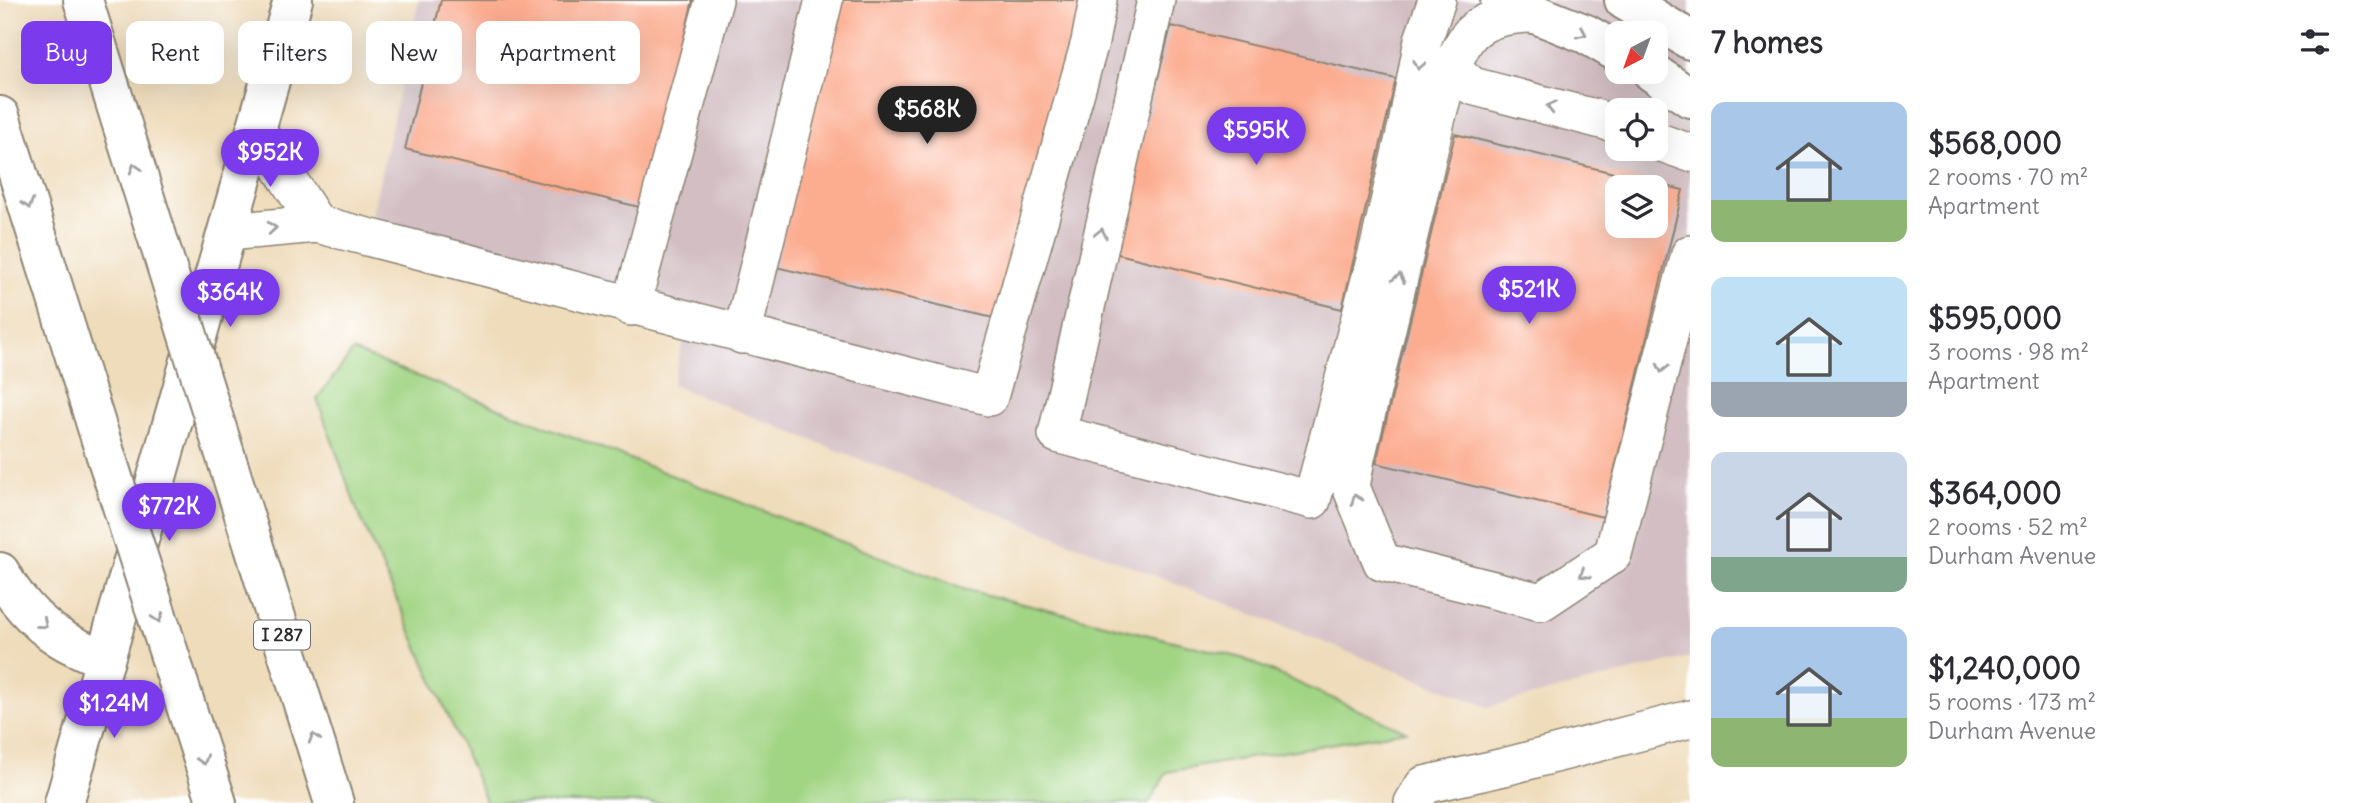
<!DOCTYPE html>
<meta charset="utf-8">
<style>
body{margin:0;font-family:Delius,sans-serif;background:#f2f2f3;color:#2b2b33;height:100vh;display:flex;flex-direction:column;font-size:26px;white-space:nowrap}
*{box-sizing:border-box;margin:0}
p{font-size:23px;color:#7c7c81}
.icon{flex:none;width:38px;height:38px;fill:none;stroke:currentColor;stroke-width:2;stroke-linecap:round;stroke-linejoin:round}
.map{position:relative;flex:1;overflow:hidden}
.side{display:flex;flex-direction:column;background:#fff;width:665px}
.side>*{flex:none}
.hud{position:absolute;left:21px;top:21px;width:665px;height:63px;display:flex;gap:14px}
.needle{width:46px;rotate:221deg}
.fabs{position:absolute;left:1605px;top:21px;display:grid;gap:14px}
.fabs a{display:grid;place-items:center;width:63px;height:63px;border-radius:14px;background:#fff;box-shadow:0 7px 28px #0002;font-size:35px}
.price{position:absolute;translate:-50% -60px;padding:0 16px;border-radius:24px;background:#7c3aed;color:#fff;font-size:23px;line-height:46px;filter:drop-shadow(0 2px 4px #0008)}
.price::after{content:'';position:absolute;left:50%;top:42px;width:21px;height:16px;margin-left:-10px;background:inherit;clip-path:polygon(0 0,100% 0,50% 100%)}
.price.current{background:#222;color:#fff}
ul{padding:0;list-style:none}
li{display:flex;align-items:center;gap:21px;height:175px;padding:0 21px}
li span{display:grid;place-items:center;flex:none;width:196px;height:140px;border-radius:14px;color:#555}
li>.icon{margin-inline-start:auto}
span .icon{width:84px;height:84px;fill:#fffc;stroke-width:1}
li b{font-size:30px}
h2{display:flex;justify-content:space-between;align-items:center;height:84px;padding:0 21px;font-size:30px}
.tag{padding:0 24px;border-radius:14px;background:#fff;box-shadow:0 7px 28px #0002;font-size:24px;line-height:63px}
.tag.current{background:#7c3aed;color:#fff}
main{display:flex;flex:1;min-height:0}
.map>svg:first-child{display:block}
.industrial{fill:#d2bec3;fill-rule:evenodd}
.green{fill:#a1d483;stroke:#668057;stroke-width:2}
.building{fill:#fcac8f;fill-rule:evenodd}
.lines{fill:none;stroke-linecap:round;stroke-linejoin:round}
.minor-casing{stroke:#8d8473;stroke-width:40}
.major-casing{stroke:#8d8473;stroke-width:42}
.highway-casing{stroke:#8d8473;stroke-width:42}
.minor{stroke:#fff;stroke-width:37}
.major{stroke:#fff;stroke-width:38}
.highway{stroke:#fff;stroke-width:38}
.highway-bridge-casing{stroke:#8d8473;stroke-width:42;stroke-linecap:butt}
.highway-bridge{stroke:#fff;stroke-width:38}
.oneway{stroke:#a0a0a0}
.labels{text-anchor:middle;stroke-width:5;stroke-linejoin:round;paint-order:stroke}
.shield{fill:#fff;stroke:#6b6b6b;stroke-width:2}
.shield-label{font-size:18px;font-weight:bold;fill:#2b2b2b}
</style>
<main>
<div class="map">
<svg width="1690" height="803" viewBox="0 0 1690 803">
<rect width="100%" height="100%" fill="#fff"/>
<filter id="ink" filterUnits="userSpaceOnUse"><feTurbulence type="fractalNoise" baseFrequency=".0143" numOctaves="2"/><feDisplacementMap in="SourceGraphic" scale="14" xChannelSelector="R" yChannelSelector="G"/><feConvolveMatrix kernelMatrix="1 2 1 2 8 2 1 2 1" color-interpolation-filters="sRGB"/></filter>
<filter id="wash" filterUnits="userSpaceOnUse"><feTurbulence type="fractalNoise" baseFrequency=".00686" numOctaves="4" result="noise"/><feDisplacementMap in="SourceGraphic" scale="28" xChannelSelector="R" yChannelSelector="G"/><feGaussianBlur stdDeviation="1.57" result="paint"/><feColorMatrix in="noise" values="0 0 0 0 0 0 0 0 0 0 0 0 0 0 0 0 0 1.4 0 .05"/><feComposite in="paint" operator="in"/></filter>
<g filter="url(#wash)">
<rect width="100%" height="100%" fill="#efdcbb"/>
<path class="industrial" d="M419,0h1271v657l-202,50 -816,-322 17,-67 -319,-94zM1617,33h39v39h-39zM1617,110h39v39h-39zM1617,187h39v39h-39z"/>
<path class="green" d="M353,351l610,238 279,69 164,73 -239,41 -18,31h-662l-130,-293 -40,-111z"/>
<g id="blocks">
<g class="building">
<path d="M441,0h252l-50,208 -238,-59z"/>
<path d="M836,0h246l-84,319 -222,-52z"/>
<path d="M1171,26l225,53 -54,230 -228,-56z"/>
<path d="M1455,134l228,56 -80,327 -227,-54zM1617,187h39v39h-39z"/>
</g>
</g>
</g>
<g filter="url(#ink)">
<use href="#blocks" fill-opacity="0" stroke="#8d8473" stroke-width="2"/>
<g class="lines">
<g class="minor-casing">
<g id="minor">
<path d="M1156,0l-99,434 255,66 68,-258 27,-117 16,-85 14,-40"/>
<path d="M1535,14c-21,0 -48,3 -64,19 -26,28 -42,121 -52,161 -21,88 -42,176 -63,264l-5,29 31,75 159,40 72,-48 77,-300"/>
<path d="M1452,68l20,18 145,38"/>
<path d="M256,129l61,95"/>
<path d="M1656,141l34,12"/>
<path d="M227,232l90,-8 672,173 101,-355 8,-42"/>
<path d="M631,307l83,-307"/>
<path d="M742,335l82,-335"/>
<path d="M1413,803l11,-18 80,-18 186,-48"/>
</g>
</g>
<g class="major-casing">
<g id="major">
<path d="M1500,0l86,34 31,18"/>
<path d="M1624,0l66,40"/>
<path d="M1652,72l38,26"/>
<path d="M64,803l229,-803"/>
</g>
</g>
<g class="highway-casing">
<g id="highway">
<path d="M83,0l73,233"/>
<path d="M0,116l100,321"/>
<path d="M229,467l105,336"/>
<path d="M0,572c13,25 36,51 60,66 14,9 30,15 45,22"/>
<path d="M175,672l42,131"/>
</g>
</g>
<use href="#minor" class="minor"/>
<use href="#major" class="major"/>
<use href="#highway" class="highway"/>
<g class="highway-bridge-casing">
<g id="highway-bridge">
<path d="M156,233l73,234"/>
<path d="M100,437l75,235"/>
</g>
</g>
<use href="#highway-bridge" class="highway-bridge"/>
</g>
<defs><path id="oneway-chevron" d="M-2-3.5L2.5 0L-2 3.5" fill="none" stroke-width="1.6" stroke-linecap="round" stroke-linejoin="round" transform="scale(1.75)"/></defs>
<g class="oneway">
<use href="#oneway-chevron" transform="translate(1582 33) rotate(24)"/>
<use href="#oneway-chevron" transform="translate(1419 65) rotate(101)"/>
<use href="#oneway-chevron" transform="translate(1551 107) rotate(-166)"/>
<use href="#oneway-chevron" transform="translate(135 168) rotate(-107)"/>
<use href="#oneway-chevron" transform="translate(28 204) rotate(73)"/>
<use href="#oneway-chevron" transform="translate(272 228) rotate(-5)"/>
<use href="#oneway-chevron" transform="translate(1101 233) rotate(-77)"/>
<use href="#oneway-chevron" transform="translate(1399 278) rotate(-77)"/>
<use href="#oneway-chevron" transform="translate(1662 368) rotate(103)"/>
<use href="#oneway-chevron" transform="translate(1356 499) rotate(-112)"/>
<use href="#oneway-chevron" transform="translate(1584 574) rotate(146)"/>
<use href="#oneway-chevron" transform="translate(158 618) rotate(72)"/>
<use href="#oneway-chevron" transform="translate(43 624) rotate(41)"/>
<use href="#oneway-chevron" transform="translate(314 738) rotate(-107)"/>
<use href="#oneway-chevron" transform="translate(203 760) rotate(72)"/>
</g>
</g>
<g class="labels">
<rect class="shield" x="254" y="620.5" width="56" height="29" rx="5"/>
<g class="shield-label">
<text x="282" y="641">I 287</text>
</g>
</g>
</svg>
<div class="fabs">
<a><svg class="needle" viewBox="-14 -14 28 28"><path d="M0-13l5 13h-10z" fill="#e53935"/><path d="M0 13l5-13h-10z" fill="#7c7c81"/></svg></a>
<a><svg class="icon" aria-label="locate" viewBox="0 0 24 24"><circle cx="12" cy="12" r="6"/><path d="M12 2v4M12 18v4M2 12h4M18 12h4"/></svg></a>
<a><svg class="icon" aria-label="layers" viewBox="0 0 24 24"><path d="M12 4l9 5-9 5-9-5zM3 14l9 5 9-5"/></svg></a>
</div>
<b class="price current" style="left:927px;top:146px">$568K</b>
<b class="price" style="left:1256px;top:167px">$595K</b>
<b class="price" style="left:270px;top:189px">$952K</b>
<b class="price" style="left:1529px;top:326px">$521K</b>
<b class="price" style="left:230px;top:329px">$364K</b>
<b class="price" style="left:169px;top:543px">$772K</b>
<b class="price" style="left:114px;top:740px">$1.24M</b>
<div class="hud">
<a class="tag current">Buy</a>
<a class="tag">Rent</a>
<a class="tag">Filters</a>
<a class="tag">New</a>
<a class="tag">Apartment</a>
</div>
</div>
<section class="side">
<h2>7 homes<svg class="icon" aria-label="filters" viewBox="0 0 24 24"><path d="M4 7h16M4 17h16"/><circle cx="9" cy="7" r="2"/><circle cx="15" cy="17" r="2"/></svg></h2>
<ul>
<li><span style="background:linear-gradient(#a9c7e8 70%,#8fb573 0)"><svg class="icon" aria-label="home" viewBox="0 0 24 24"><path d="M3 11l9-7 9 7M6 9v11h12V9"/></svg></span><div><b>$568,000</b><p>2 rooms · 70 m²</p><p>Apartment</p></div></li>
<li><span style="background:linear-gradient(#bfe0f5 75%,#9aa5b1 0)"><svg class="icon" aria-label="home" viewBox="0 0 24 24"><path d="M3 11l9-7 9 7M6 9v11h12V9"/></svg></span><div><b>$595,000</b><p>3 rooms · 98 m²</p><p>Apartment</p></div></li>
<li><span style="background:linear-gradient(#c9d6e8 75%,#7fa58c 0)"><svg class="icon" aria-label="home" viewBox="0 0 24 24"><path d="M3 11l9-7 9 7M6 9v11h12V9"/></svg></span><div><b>$364,000</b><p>2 rooms · 52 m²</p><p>Durham Avenue</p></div></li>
<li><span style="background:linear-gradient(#a9c7e8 65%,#8fb573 0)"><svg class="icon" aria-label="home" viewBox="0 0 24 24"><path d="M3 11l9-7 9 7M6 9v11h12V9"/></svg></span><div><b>$1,240,000</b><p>5 rooms · 173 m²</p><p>Durham Avenue</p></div></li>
</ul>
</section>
</main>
